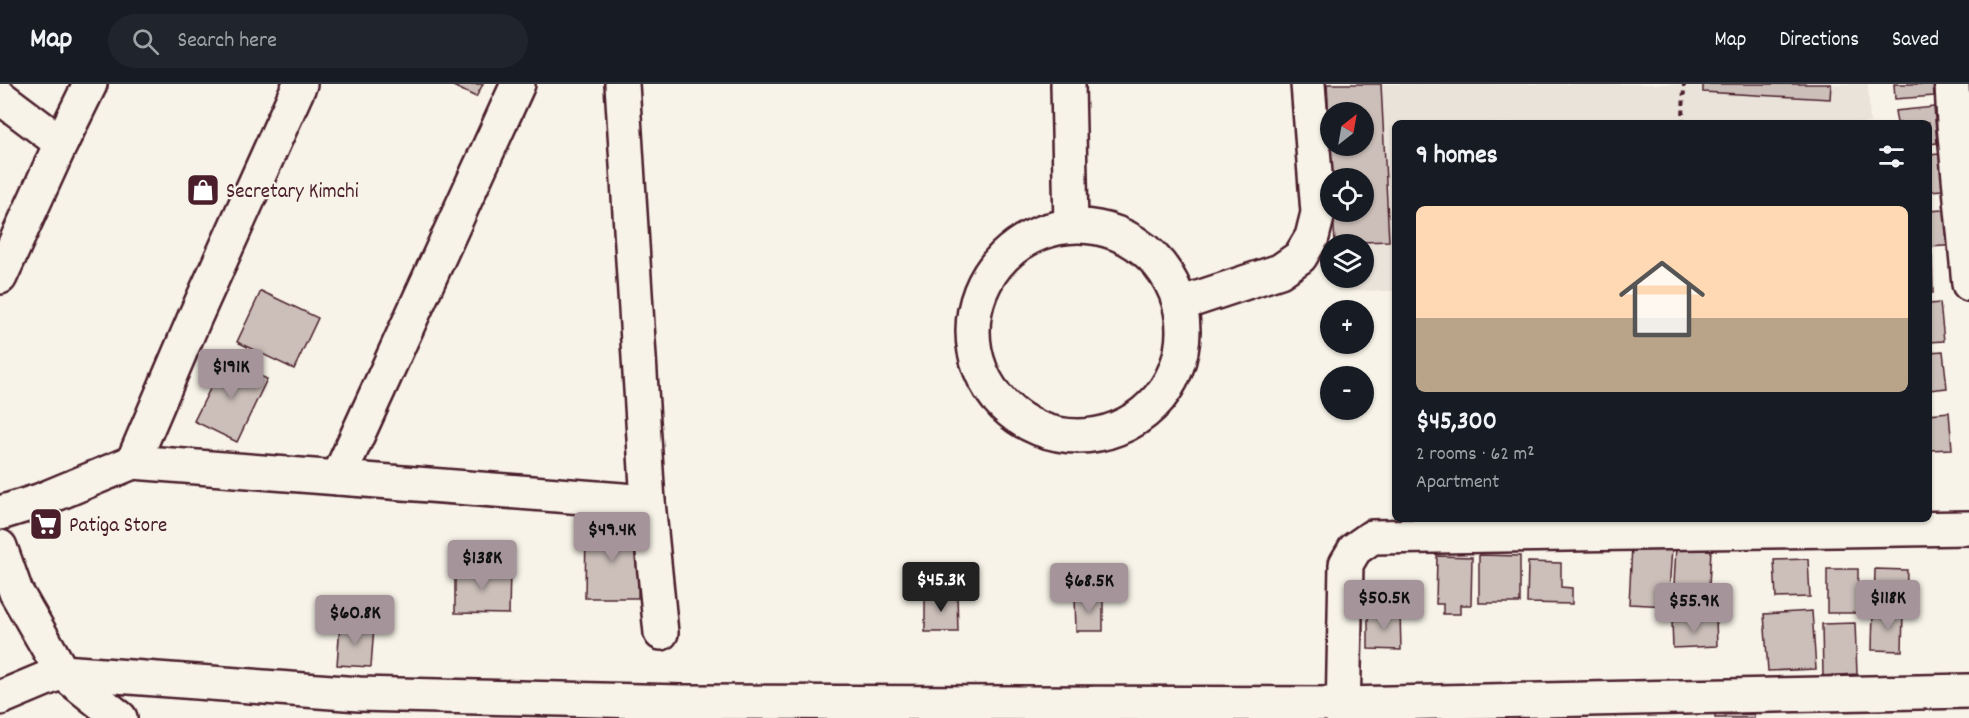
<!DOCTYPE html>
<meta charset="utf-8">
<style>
body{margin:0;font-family:Dekko,sans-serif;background:#20242c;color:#f1f3f6;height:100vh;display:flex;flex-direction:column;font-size:22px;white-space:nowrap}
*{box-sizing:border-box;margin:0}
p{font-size:20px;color:#9ea1a6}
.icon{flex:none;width:33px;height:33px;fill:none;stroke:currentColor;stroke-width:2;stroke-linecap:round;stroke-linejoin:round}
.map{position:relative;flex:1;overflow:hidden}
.details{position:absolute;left:1392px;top:36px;width:540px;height:402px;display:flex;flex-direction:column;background:#171b24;border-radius:9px;box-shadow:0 2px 4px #0004}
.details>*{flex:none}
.needle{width:39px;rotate:31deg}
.fabs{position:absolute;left:1320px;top:18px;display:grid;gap:12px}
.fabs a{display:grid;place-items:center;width:54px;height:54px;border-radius:50%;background:#171b24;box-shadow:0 2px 4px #0004;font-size:30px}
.price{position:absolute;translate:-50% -51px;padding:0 14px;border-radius:6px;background:#a6949b;color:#111;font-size:20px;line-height:39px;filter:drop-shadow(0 2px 3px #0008)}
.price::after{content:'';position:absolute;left:50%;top:36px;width:18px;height:14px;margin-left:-9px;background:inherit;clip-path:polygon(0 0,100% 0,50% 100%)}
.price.current{background:#222;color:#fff}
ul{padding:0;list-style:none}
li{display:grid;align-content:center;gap:12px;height:318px;padding:0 24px}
li span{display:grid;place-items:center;height:186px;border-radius:9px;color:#555}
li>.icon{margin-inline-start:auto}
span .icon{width:108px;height:108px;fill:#fffc;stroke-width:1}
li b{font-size:26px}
h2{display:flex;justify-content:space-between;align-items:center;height:72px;padding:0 24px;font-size:26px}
header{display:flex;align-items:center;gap:36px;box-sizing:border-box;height:84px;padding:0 30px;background:#171b24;border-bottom:2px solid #363941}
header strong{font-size:28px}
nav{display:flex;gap:33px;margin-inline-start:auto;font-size:21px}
.search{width:420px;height:54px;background:#20242c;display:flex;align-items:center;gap:15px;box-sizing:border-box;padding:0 21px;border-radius:33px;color:#9ea1a6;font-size:22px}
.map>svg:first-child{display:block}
.built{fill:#eae3da}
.building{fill:#ccbfb9;stroke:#4a1f2b;stroke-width:1.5;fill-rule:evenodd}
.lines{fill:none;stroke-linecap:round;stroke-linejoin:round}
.street-casing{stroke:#4a1f2b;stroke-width:38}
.path{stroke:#4a1f2b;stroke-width:4;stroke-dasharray:4.5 4.5;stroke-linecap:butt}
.street{stroke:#f7f3e8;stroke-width:33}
.labels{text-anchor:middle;stroke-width:4.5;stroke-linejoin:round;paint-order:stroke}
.poi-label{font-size:21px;fill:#4a1f2b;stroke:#f7f3e8;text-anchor:start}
</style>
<header>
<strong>Map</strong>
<div class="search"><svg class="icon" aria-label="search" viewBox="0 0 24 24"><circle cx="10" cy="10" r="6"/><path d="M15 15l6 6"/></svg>Search here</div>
<nav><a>Map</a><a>Directions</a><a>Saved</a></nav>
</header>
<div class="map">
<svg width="1969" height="634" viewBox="0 0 1969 634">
<rect width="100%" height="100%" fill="#f7f3e8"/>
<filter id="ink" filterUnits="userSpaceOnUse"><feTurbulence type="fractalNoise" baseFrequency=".0167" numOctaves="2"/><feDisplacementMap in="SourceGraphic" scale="12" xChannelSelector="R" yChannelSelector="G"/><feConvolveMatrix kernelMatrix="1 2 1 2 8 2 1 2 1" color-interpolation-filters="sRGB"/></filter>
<g filter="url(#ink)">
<polygon class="built" points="1334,0 1868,0 1870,39 1395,39 1395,207 1337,206 1337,194 1364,194 1364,160 1336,160 1336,128 1364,128 1364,94 1335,94 1335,62 1364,62 1364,28 1334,28"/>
<g class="building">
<polygon points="449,0 483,0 476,13"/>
<path d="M1327,0H1381L1389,157L1335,159L1333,128H1364V94H1332ZM1330,28H1364V62H1330Z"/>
<polygon points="1703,0 1831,0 1830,15 1703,8"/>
<polygon points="1894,0 1933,0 1934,12 1895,15"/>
<polygon points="1934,23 1937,59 1929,60 1929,39 1897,39 1895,27"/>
<polygon points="1939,70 1943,106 1929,107 1929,71"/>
<polygon points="1956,125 1959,161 1929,163 1929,127"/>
<polygon points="1929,172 1932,172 1933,209 1929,209"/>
<polygon points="261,207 318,234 294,285 237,258"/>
<polygon points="1940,219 1944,257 1929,258 1929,220"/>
<polygon points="1943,267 1947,304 1929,306 1929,268"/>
<polygon points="225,275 267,295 237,358 194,337"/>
<polygon points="1949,328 1952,365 1929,366 1929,330"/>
<polygon points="586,443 639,444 638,514 585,514"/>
<polygon points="1632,461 1672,464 1668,522 1629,520"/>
<polygon points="1676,463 1711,465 1708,522 1673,519"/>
<polygon points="1479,471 1520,472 1520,519 1479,519"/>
<polygon points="1437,472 1472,473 1471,521 1460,521 1460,530 1443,530 1443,520 1436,520"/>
<polygon points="1808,475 1810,513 1776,514 1774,476"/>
<polygon points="1528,478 1561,479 1561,503 1572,504 1572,520 1527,519"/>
<polygon points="455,484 510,485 509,530 455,529"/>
<rect x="1827" y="485" width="31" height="44"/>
<polygon points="1875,485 1907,486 1906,521 1874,520"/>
<polygon points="925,509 957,509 958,548 925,548"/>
<polygon points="1075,513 1103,513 1103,547 1076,547"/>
<polygon points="1812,527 1816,585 1768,587 1764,530"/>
<polygon points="1873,527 1903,528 1902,567 1872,566"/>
<polygon points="1368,528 1400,528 1401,566 1368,565"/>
<polygon points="1716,535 1717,562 1673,564 1672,537"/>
<polygon points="1855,539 1857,590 1823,592 1822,540"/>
<polygon points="340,540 374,542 371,583 337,581"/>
<polygon points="1754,630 1754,634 1715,634 1715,631"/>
</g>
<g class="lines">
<g class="street-casing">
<g id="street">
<polyline points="622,0 648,418 661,549"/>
<polyline points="1068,0 1071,142"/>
<polyline points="1952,0 1954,40 1969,200"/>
<polyline points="0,13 61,59"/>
<circle cx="1078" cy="247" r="105"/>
<polyline points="0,193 61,59 90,0"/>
<polyline points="1180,220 1280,187 1300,173 1312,153 1318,129 1308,0"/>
<polyline points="133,378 648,418"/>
<polyline points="338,394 518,0"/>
<polyline points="0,429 39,417 133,378 195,233 300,0"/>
<polyline points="0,463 16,508 62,588 120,634"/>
<polyline points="0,614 62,588 359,610 681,618 1343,620 1969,607"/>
<polyline points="1343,634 1346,480 1355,465 1372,453 1969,444"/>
</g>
</g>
<polyline class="path" points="1683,39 1684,0"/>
<use href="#street" class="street"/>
</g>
</g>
<defs>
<g id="shop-square" transform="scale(1.725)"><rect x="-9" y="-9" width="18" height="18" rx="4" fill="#4a1f2b" stroke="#f7f3e8"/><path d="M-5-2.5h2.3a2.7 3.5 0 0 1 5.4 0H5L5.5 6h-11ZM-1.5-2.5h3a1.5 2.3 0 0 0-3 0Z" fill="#fff"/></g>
<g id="supermarket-square" transform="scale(1.725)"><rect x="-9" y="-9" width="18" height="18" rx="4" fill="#4a1f2b" stroke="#f7f3e8"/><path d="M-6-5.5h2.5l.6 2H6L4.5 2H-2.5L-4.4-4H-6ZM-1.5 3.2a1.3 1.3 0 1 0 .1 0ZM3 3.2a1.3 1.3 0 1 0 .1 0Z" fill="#fff"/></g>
</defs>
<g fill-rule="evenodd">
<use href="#shop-square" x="203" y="106"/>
<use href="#supermarket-square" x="46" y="440"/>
</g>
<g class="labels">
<g class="poi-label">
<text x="226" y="113">Secretary Kimchi</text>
<text x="69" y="447">Patiga Store</text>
</g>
</g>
</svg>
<div class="fabs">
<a><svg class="needle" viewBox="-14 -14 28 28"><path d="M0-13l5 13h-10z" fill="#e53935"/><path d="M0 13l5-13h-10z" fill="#9ea1a6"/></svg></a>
<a><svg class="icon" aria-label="locate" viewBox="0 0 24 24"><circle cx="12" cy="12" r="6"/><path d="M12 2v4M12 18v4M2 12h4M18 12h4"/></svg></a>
<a><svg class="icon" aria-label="layers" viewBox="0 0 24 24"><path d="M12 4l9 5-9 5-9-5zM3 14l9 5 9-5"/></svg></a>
<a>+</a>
<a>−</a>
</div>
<b class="price" style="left:231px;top:316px">$191K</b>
<b class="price" style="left:612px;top:479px">$49.4K</b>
<b class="price" style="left:482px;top:507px">$138K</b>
<b class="price current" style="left:941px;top:529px">$45.3K</b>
<b class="price" style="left:1089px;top:530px">$68.5K</b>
<b class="price" style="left:1384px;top:547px">$50.5K</b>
<b class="price" style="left:1888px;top:547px">$118K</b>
<b class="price" style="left:1694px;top:550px">$55.9K</b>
<b class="price" style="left:355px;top:562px">$60.8K</b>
<section class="details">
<h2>9 homes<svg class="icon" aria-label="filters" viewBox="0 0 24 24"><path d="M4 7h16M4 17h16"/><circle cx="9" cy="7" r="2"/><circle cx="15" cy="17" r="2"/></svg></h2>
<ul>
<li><span style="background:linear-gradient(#ffd9b3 60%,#b9a48a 0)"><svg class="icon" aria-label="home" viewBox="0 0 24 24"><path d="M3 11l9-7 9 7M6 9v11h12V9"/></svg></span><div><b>$45,300</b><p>2 rooms · 62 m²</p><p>Apartment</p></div></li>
</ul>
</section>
</div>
